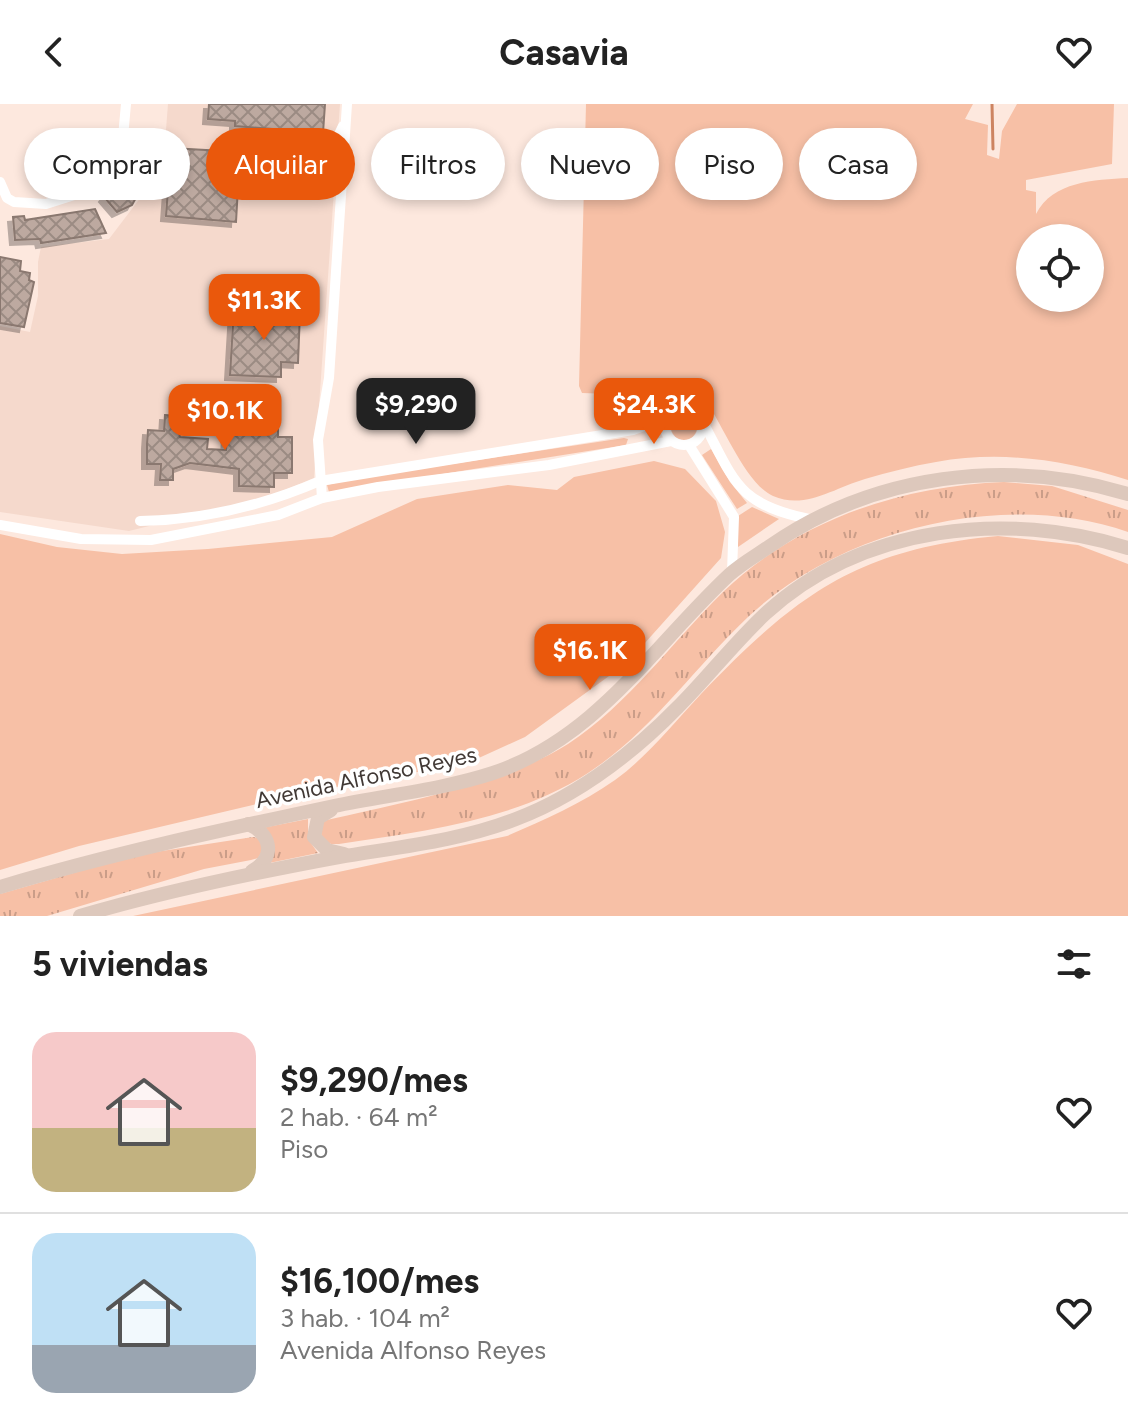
<!DOCTYPE html>
<html lang="es">
<meta charset="utf-8">
<style>
body{margin:0;font-family:Figtree,sans-serif;background:#f2f2f2;color:#222;height:100vh;display:flex;flex-direction:column;font-size:30px;white-space:nowrap}
*{box-sizing:border-box;margin:0}
p{font-size:26px;color:#767676}
.icon{flex:none;width:44px;height:44px;fill:none;stroke:currentColor;stroke-width:2;stroke-linecap:round;stroke-linejoin:round}
.map{position:relative;height:812px;overflow:hidden}
.sheet{display:flex;flex-direction:column;background:#fff;flex:1}
.sheet>*{flex:none}
.guide{position:absolute;left:24px;top:24px;width:1080px;height:72px;display:flex;gap:16px}
.buttons{position:absolute;left:1016px;top:120px;display:grid;gap:16px}
.buttons a{display:grid;place-items:center;width:88px;height:88px;border-radius:50%;background:#fff;box-shadow:0 4px 12px #0003;font-size:40px}
.price{position:absolute;translate:-50% -68px;padding:0 18px;border-radius:16px;background:#ea580c;color:#fff;font-size:26px;line-height:52px;filter:drop-shadow(0 2px 4px #0008)}
.price::after{content:'';position:absolute;left:50%;top:48px;width:24px;height:18px;margin-left:-12px;background:inherit;clip-path:polygon(0 0,100% 0,50% 100%)}
.price.selected{background:#222;color:#fff}
ul{padding:0;list-style:none}
li{display:flex;align-items:center;gap:24px;height:200px;padding:0 32px}
li+li{border-top:2px solid #e0e0e0}
li span{display:grid;place-items:center;flex:none;width:224px;height:160px;border-radius:24px;color:#555}
li>.icon{margin-inline-start:auto}
span .icon{width:96px;height:96px;fill:#fffc;stroke-width:1}
li b{font-size:34px}
h2{display:flex;justify-content:space-between;align-items:center;height:96px;padding:0 32px;font-size:34px}
.pill{padding:0 28px;border-radius:36px;background:#fff;box-shadow:0 4px 12px #0003;font-size:28px;line-height:72px}
.pill.selected{background:#ea580c;color:#fff}
header{display:flex;justify-content:space-between;align-items:center;height:104px;padding:0 32px;background:#fff;font-size:36px;font-weight:700}
.map>svg:first-child{display:block}
.built{fill:#f5d9cc}
.grass{fill:#f7c0a6;fill-rule:evenodd}
.park{fill:url(#park-tufts)}
.lines{fill:none;stroke-linecap:round;stroke-linejoin:round}
.stream{stroke:#cd8461;stroke-width:3}
.building{fill:url(#building-cross-hatch);stroke:#8a786f;stroke-width:2;filter:url(#shadow)}
.street{stroke:#fff;stroke-width:10}
.secondary{stroke:#ddc8bc;stroke-width:14}
.labels{text-anchor:middle;stroke-width:7;stroke-linejoin:round;paint-order:stroke}
.street-label{font-size:22px;fill:#413935;stroke:#fff}
</style>
<header><svg class="icon" aria-label="back" viewBox="0 0 24 24"><path d="M15 5l-7 7 7 7"/></svg>Casavia<svg class="icon" aria-label="heart" viewBox="0 0 24 24"><path d="M12 20l-8-8c-3-5 5-10 8-4 3-6 11-1 8 4z"/></svg></header>
<div class="map">
<svg width="1128" height="812" viewBox="0 0 1128 812">
<defs>
<pattern id="park-tufts" width="24" height="20" patternUnits="userSpaceOnUse" patternTransform="scale(2)"><rect width="24" height="20" fill="#f7c0a6"/><path d="M3 7l-1-3M5 7V3M7 7l1-3M15 17l-1-3M17 17v-4M19 17l1-3" fill="none" stroke="#ca9d88"/></pattern>
<pattern id="building-cross-hatch" width="8" height="8" patternUnits="userSpaceOnUse" patternTransform="scale(2)"><rect width="8" height="8" fill="#bda9a0"/><path d="M0 0l8 8M0 8l8-8" fill="none" stroke="#9b8b83"/></pattern>
<filter id="shadow"><feDropShadow dx="-5" dy="5" stdDeviation="0" flood-color="#0004"/></filter>
</defs>
<rect width="100%" height="100%" fill="#fde8de"/>
<polygon class="built" points="168,0 340,0 314,374 270,392 129,427 0,408 0,222 30,228 38,192 38,158 41,143 109,135 163,64"/>
<g class="grass">
<path d="M586,0H973L965,15L988,21L987,51L999,55L1002,27L1017,0H1114L1112,60L1026,76V86L1036,88V110C1053,77 1094,76 1128,74V376C1065,356 1002,346 936,358C913,362 888,368 865,375C834,384 805,406 773,392C746,380 724,323 707,299L683,298L668,292L582,289L579,282ZM1030,134H1090V194H1030Z"/>
<circle cx="684" cy="323" r="13"/>
<polygon points="624,334 628,335 626,341 329,388 327,381 352,375"/>
<polygon points="711,345 730,378 747,399 737,405 702,351"/>
<polygon points="654,357 685,365 716,397 725,428 721,454 627,559 525,633 470,658 295,691 79,742 0,766 0,430 57,443 122,450 208,445 332,433 417,395 508,381 557,386 574,373"/>
<polygon points="752,403 779,415 738,443 738,412"/>
<path d="M998,432L1078,441L1128,460V812H133L507,732C544,716 581,700 615,676C647,653 674,619 701,590C796,491 857,445 998,432Z"/>
</g>
<g class="park">
<path d="M1004,378L1052,382L1128,406V428C1006,385 842,424 748,513C693,565 652,627 588,669C514,717 424,727 339,740H331L321,734L322,719L327,716C398,700 507,679 568,640C629,600 672,538 723,488C799,415 902,382 1004,378Z"/>
<polygon points="308,715 308,735 318,749 269,759 262,724"/>
<polygon points="253,733 259,734 264,744 258,754 251,756 204,765 47,812 0,812 0,790 136,751"/>
</g>
<g class="lines">
<polyline class="stream" points="992,0 993,45"/>
</g>
<g class="building">
<polygon points="209,0 325,0 323,29 235,22 235,17 208,15"/>
<polygon points="171,44 240,48 236,118 166,112"/>
<polygon points="143,47 152,53 147,60 154,69 145,77 132,101 117,108 104,93"/>
<polygon points="95,105 106,129 41,139 40,135 15,136 13,113 24,112 25,116"/>
<polygon points="0,153 21,157 20,167 30,169 29,176 34,178 24,223 0,219"/>
<polygon points="234,204 300,208 298,259 281,258 281,273 230,271"/>
<polygon points="165,311 176,312 180,333 208,335 207,345 226,346 227,331 242,331 242,317 278,317 278,333 292,333 292,369 274,369 274,383 239,382 239,365 190,359 173,365 173,376 160,376 161,360 147,360 147,340 148,326 164,327"/>
</g>
<g class="lines">
<g class="street">
<polyline points="343,22 329,51 331,66 343,68"/>
<polyline points="0,78 7,94 14,98 46,100 90,86 122,44 126,0"/>
<circle cx="684" cy="322" r="19"/>
<path d="M703,318C735,378 737,400 809,415"/>
<polyline points="689,341 734,413 732,468"/>
<polyline points="322,394 318,336 329,274 347,0"/>
<path d="M140,417C203,416 262,402 320,377L633,326L666,314"/>
<polyline points="0,421 81,435 151,436 278,411 322,394 378,383 549,361 671,337"/>
</g>
<g class="secondary">
<polyline points="331,706 318,714 314,733 327,746 344,750"/>
<path d="M248,720C272,731 276,753 252,767"/>
<path d="M0,783C110,750 221,726 334,702C386,691 441,686 493,669C597,634 653,542 729,471C741,460 757,451 770,442C874,370 1007,353 1128,390"/>
<path d="M80,812C165,787 252,769 339,753C398,743 460,737 516,715C579,691 631,651 678,603C708,573 734,539 765,510C862,421 1007,406 1128,444"/>
</g>
</g>
<g class="labels">
<g class="street-label">
<text transform="translate(366 673) rotate(-12)" y="8">Avenida Alfonso Reyes</text>
</g>
</g>
</svg>
<div class="buttons">
<a><svg class="icon" aria-label="locate" viewBox="0 0 24 24"><circle cx="12" cy="12" r="6"/><path d="M12 2v4M12 18v4M2 12h4M18 12h4"/></svg></a>
</div>
<b class="price" style="left:264px;top:238px">$11.3K</b>
<b class="price selected" style="left:416px;top:342px">$9,290</b>
<b class="price" style="left:654px;top:342px">$24.3K</b>
<b class="price" style="left:225px;top:348px">$10.1K</b>
<b class="price" style="left:590px;top:588px">$16.1K</b>
<div class="guide">
<a class="pill">Comprar</a>
<a class="pill selected">Alquilar</a>
<a class="pill">Filtros</a>
<a class="pill">Nuevo</a>
<a class="pill">Piso</a>
<a class="pill">Casa</a>
</div>
</div>
<section class="sheet">
<h2>5 viviendas<svg class="icon" aria-label="filters" viewBox="0 0 24 24"><path d="M4 7h16M4 17h16"/><circle cx="9" cy="7" r="2"/><circle cx="15" cy="17" r="2"/></svg></h2>
<ul>
<li><span style="background:linear-gradient(#f6c9c9 60%,#c2b280 0)"><svg class="icon" aria-label="home" viewBox="0 0 24 24"><path d="M3 11l9-7 9 7M6 9v11h12V9"/></svg></span><div><b>$9,290/mes</b><p>2 hab. · 64 m²</p><p>Piso</p></div><svg class="icon" aria-label="heart" viewBox="0 0 24 24"><path d="M12 20l-8-8c-3-5 5-10 8-4 3-6 11-1 8 4z"/></svg></li>
<li><span style="background:linear-gradient(#bfe0f5 70%,#9aa5b1 0)"><svg class="icon" aria-label="home" viewBox="0 0 24 24"><path d="M3 11l9-7 9 7M6 9v11h12V9"/></svg></span><div><b>$16,100/mes</b><p>3 hab. · 104 m²</p><p>Avenida Alfonso Reyes</p></div><svg class="icon" aria-label="heart" viewBox="0 0 24 24"><path d="M12 20l-8-8c-3-5 5-10 8-4 3-6 11-1 8 4z"/></svg></li>
</ul>
</section>
